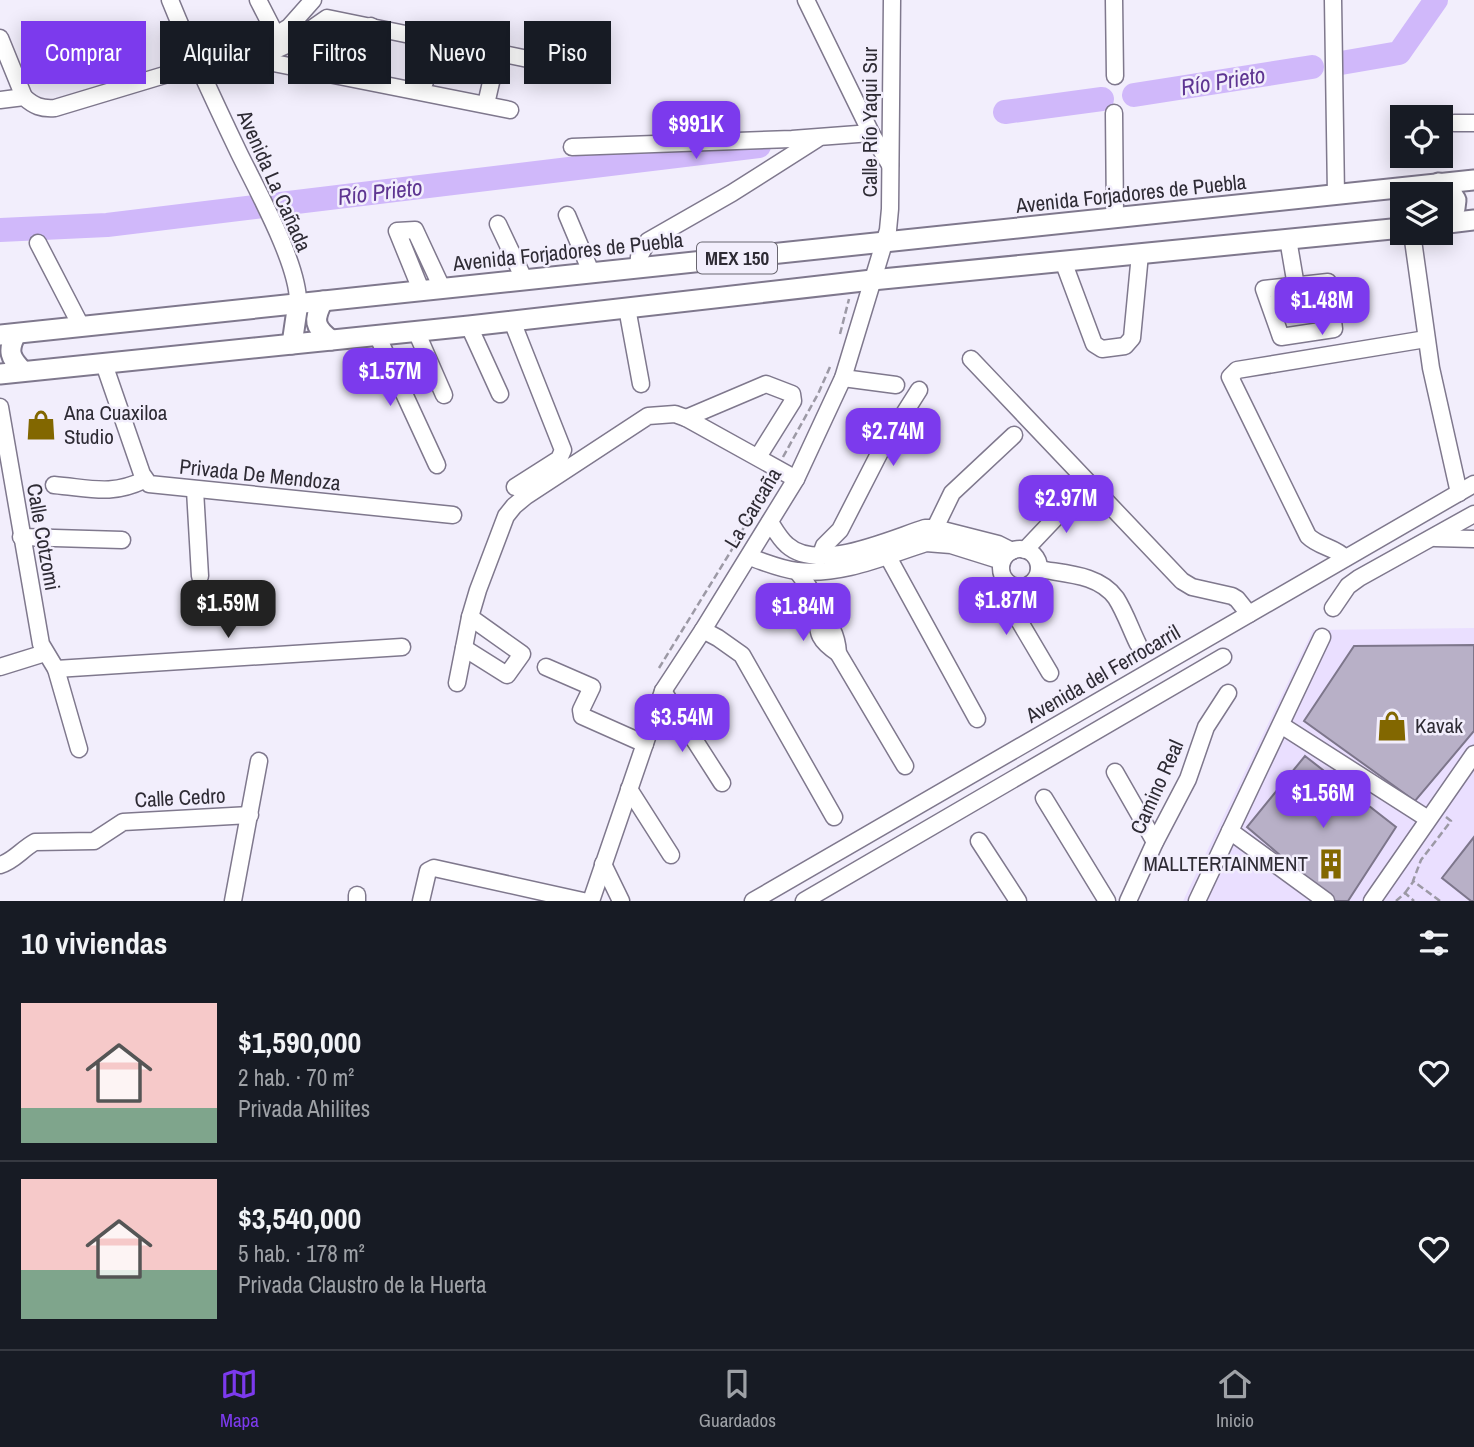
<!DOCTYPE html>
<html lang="es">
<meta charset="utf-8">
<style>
body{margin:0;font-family:"Archivo Narrow",sans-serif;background:#20242c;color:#f1f3f6;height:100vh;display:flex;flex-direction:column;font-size:26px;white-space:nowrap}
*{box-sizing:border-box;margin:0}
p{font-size:23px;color:#9ea1a6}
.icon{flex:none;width:38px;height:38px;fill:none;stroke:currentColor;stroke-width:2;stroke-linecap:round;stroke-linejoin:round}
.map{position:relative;height:901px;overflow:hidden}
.drawer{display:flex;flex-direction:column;background:#171b24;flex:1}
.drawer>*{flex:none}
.banner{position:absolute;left:21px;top:21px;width:700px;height:63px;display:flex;gap:14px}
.buttons{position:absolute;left:1390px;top:105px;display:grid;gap:14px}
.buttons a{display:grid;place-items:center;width:63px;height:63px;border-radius:0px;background:#171b24;box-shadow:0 4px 18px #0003;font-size:35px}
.price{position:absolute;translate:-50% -60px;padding:0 16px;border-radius:14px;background:#7c3aed;color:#fff;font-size:23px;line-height:46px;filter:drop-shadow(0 2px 4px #0008)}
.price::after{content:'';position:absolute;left:50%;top:42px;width:21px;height:16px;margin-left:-10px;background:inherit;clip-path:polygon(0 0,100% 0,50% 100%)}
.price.selected{background:#222;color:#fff}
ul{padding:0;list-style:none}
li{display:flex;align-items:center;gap:21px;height:175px;padding:0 21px}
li+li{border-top:2px solid #363941}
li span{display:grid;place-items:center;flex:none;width:196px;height:140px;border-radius:0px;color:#555}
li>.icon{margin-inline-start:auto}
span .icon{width:84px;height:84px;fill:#fffc;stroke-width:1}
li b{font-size:30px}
h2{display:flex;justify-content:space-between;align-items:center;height:84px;padding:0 21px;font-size:30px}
.pill{padding:0 24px;border-radius:0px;background:#171b24;box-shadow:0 4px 18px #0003;font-size:24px;line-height:63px}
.pill.selected{background:#7c3aed;color:#fff}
.tabs{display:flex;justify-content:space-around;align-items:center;height:98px;border-top:2px solid #363941;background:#171b24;font-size:19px;color:#9ea1a6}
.tabs a{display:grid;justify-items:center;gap:4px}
.tabs .selected{color:#7c3aed}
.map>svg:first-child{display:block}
.built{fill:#eadfff}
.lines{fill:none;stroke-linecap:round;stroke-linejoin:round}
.river{stroke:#d0b8fa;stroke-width:24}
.building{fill:#b8b0c7;stroke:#7d768b;stroke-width:2}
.minor-casing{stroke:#7f788d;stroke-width:19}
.major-casing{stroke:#7f788d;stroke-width:23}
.path{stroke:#9c99a5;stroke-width:2.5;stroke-dasharray:7 3.5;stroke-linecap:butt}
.minor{stroke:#fff;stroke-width:16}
.major{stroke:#fff;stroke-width:19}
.labels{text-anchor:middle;stroke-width:5;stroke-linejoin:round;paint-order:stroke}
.shield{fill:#f2eefc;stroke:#696670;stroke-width:2}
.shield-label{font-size:19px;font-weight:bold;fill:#2e2b34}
.street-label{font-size:21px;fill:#2e2b34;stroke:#f2eefc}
.poi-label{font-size:21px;fill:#2e2b34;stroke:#f2eefc;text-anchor:start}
.water-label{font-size:23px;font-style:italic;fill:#5e3592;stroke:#f2eefc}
</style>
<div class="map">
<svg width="1474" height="901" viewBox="0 0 1474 901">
<rect width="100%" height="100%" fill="#f2eefc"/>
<polygon class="built" points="1474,628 1474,901 1183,901 1313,630"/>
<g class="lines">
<g class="river">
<polyline points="1341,63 1399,53 1436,0"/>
<polyline points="1134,95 1312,67"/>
<polyline points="1005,112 1102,99"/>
<polyline points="0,230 107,225 759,146"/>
</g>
</g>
<g class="building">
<polygon points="1474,645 1474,731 1415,801 1304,721 1354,646"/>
<polygon points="1305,756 1396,827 1348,901 1334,901 1247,827"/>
<polygon points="1474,837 1474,901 1471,901 1442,878"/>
</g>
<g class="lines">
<g class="minor-casing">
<g id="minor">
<path d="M170,0C191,52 215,103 239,153C257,190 299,265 298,303"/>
<polyline points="258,0 276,35"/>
<polyline points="806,0 871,133 890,165"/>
<polyline points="1114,0 1115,76"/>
<polyline points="1333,0 1336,195"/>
<polyline points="0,38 24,97"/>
<polyline points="254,59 510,110"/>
<polyline points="256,59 291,43 327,18 528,59"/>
<polyline points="362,70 371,26"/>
<polyline points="425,82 432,39"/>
<path d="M0,100L24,97C34,106 41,109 55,108L231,55L276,35L289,27L313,0"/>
<polyline points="486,104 498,52"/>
<polyline points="1114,113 1115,218"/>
<polyline points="1454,123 1474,123"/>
<polyline points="572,147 792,139 871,133"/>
<polyline points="567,215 591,272"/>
<polyline points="498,224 524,279"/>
<polyline points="1412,233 1431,368 1459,493"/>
<polyline points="1288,239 1296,286"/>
<polyline points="38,243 81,326"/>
<polyline points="1063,261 1094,344 1102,349 1125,346 1132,338 1140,254"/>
<polyline points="638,268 639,257 648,241 732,193 817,139"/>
<polygon points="1328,282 1334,329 1281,337 1264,289"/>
<polyline points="421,290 397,231 415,230 442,288"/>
<polyline points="627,308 641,384"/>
<polyline points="512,321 563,450 559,459 515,487"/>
<polyline points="469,326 500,394"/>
<polyline points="416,331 444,395"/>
<polyline points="377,335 437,465"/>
<polyline points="971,359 1182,581 1192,587 1232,596 1237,599 1249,614"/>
<polyline points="104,364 142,474 149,484 453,515"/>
<polyline points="843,378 896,385"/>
<polyline points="0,407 41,644 56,669 79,749"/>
<polyline points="686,418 766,384 792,394 793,401 758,457"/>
<path d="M54,485C90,488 111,496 144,480"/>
<polyline points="195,490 200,576"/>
<path d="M770,522C775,530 780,539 787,545C818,573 890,539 925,528H935L998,544L1012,551"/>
<polyline points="935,528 952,493 1014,435"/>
<polyline points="21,537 122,540"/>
<polyline points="1435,538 1474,539"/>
<circle cx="1020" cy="568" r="19"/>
<polyline points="1025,550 1079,493"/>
<polyline points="887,555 977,719"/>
<path d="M749,557C765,562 780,569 797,571C841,576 885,556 926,543L951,545L1002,561"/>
<polyline points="820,557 824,546 840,530 881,450 919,390"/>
<path d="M1345,558C1335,547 1319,547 1308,536L1230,377L1237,370L1426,339"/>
<path d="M1039,569C1065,574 1099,574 1116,598C1125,612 1131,630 1138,644"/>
<path d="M797,571C803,580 812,589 815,599C822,626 809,634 838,653"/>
<polyline points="1012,586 1014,612 1050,673"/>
<polyline points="1333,608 1348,586 1359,578 1474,514"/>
<path d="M816,609C830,621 837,635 838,653L905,766"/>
<polyline points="703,630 718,638 742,655 834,817"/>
<polyline points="464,648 507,675 522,654 470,617"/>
<polyline points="0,667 45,653"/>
<polyline points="546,667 592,687 581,710 582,716 645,744"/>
<polyline points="56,669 402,647"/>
<polyline points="457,683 470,617 478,590 506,516 514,506 526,496 648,416 675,414 686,418 796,479"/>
<polyline points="663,691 722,783"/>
<polyline points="1281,725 1428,819"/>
<polyline points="1115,772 1155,842"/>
<polyline points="629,789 671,855"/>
<polyline points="1044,798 1107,901"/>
<polyline points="1230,831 1322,637"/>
<polyline points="979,841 1018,901"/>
<polyline points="603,864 621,901"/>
<path d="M0,865C14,861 22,849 35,842L94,841L123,822L250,815"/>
<polyline points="357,895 357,901"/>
<polyline points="233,901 259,761"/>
<polyline points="421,901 428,871 434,868 583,901"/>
<polyline points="591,901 663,691 703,630 796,479 843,378 888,230 890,209 892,0"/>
<polyline points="753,901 1474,484"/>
<polyline points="804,901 1223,657"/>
<polyline points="1128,901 1155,842 1188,779 1206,727 1228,693"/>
<polyline points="1197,901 1230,831 1326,901"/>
<polyline points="1372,901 1474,754"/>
</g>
</g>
<g class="major-casing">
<g id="major">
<polyline points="1439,183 1451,192 1456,200 1455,208 1447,223"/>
<polyline points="1440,224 1474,220"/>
<path d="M323,301C313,320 314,327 331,340"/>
<path d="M16,334C7,351 10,358 23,371"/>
<polyline points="0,335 1474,180"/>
<polyline points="292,344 298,303"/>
<polyline points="0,374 469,326 872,280 1402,228"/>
</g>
</g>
<g class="path">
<polyline points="840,334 849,299"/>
<polyline points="783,457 818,394 830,367"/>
<polyline points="659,668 731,551 769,481"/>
<polyline points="1405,893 1413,882"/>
<polyline points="1396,901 1405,893 1414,901"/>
<polyline points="1440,901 1413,881 1421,860 1451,821 1446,817"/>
</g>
<use href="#minor" class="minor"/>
<use href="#major" class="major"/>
</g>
<defs>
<g id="shop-bare" transform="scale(2.415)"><path d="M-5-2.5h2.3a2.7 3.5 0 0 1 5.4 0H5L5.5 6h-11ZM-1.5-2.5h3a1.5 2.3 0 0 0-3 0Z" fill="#826700" stroke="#f2eefc" stroke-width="2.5" paint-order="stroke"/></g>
<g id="building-bare" transform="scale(2.415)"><path d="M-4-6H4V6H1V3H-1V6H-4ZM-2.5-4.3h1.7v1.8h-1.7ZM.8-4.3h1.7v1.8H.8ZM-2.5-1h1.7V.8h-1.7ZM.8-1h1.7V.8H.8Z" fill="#826700" stroke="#f2eefc" stroke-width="2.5" paint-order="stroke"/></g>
</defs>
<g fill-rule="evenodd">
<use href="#shop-bare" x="41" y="425"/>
<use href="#shop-bare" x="1392" y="726"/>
<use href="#building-bare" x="1331" y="864"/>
</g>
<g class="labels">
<rect class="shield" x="697" y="242.5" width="80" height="31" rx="5"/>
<g class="shield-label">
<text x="737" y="265">MEX 150</text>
</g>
<g class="street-label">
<text transform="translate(870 122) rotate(-90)" y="7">Calle Río Yaqui Sur</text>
<text transform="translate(274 181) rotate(66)" y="7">Avenida La Cañada</text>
<text transform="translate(1131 194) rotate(-6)" y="7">Avenida Forjadores de Puebla</text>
<text transform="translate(568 252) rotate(-6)" y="7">Avenida Forjadores de Puebla</text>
<text transform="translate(260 475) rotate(6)" y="7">Privada De Mendoza</text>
<text transform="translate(753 508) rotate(-59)" y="7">La Carcaña</text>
<text transform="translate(43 537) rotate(80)" y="7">Calle Cotzomi</text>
<text transform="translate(1103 674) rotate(-30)" y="7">Avenida del Ferrocarril</text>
<text transform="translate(1157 787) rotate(-66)" y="7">Camino Real</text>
<text transform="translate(180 798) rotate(-3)" y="7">Calle Cedro</text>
</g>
<g class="poi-label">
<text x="64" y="420">Ana Cuaxiloa<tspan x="64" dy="24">Studio</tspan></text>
<text x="1415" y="733">Kavak</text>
<text x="1308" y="871" text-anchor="end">MALLTERTAINMENT</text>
</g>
<g class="water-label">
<text transform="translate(1223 81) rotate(-9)" y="8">Río Prieto</text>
<text transform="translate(380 192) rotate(-7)" y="8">Río Prieto</text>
</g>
</g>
</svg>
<div class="buttons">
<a><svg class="icon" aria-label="locate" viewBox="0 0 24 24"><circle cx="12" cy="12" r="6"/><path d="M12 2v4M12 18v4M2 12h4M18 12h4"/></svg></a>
<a><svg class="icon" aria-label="layers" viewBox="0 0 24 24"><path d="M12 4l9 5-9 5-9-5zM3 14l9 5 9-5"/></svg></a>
</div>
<b class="price" style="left:696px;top:161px">$991K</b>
<b class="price" style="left:1322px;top:337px">$1.48M</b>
<b class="price" style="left:390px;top:408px">$1.57M</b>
<b class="price" style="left:893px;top:468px">$2.74M</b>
<b class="price" style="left:1066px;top:535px">$2.97M</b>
<b class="price" style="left:1006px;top:637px">$1.87M</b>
<b class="price selected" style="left:228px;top:640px">$1.59M</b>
<b class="price" style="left:803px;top:643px">$1.84M</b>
<b class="price" style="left:682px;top:754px">$3.54M</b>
<b class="price" style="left:1323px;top:830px">$1.56M</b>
<div class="banner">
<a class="pill selected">Comprar</a>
<a class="pill">Alquilar</a>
<a class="pill">Filtros</a>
<a class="pill">Nuevo</a>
<a class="pill">Piso</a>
</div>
</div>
<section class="drawer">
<h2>10 viviendas<svg class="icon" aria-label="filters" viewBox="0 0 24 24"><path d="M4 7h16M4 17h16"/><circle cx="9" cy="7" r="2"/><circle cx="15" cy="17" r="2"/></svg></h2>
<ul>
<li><span style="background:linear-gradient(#f6c9c9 75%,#7fa58c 0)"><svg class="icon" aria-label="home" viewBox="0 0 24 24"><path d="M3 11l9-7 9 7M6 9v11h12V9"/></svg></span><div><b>$1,590,000</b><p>2 hab. · 70 m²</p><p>Privada Ahilites</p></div><svg class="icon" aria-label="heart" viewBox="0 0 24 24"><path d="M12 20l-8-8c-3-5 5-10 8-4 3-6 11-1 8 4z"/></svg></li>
<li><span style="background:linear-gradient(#f6c9c9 65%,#7fa58c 0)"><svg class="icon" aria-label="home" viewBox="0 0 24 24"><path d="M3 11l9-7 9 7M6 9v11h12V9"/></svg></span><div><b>$3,540,000</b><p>5 hab. · 178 m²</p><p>Privada Claustro de la Huerta</p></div><svg class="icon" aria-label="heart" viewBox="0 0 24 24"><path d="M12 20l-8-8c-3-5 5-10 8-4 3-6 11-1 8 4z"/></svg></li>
</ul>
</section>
<nav class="tabs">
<a class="selected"><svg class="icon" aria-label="map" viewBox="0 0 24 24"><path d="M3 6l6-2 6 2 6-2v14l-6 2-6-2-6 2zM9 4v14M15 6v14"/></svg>Mapa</a>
<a><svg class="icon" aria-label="saved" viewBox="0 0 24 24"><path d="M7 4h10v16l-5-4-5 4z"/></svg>Guardados</a>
<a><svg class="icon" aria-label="home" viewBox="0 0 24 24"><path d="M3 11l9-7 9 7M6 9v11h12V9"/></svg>Inicio</a>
</nav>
